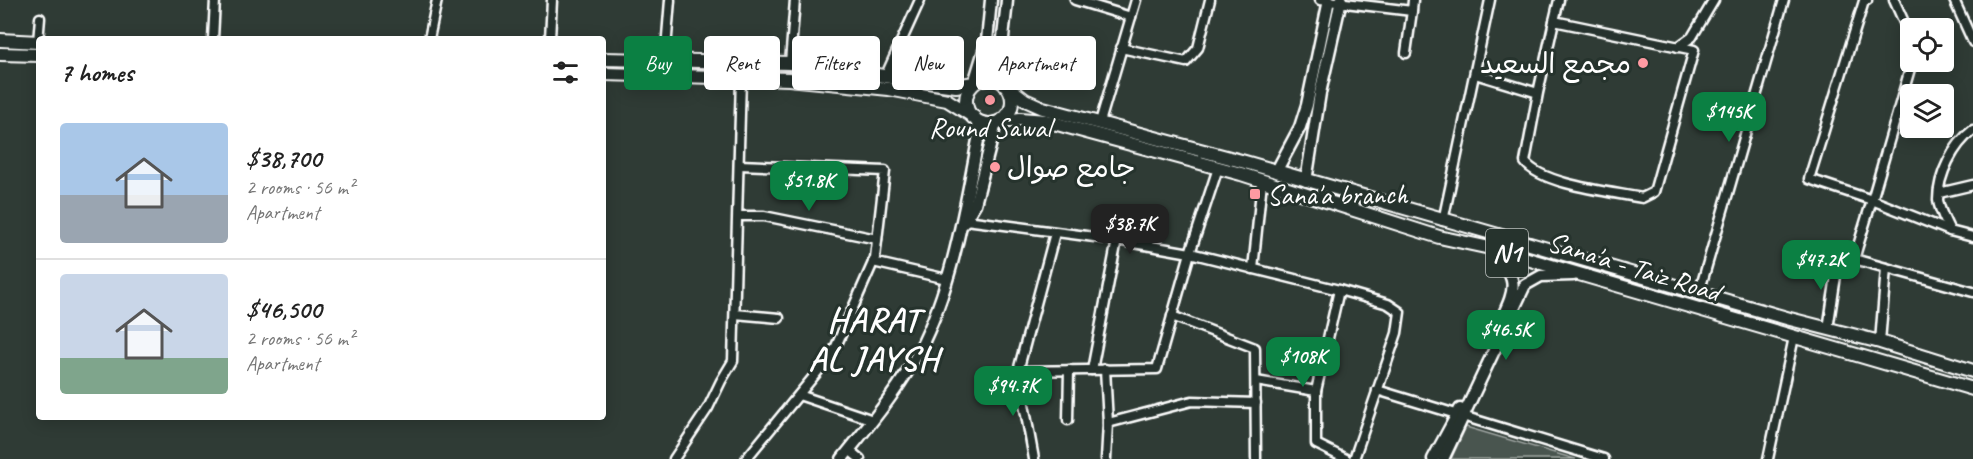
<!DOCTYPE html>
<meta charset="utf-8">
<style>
body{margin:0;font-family:Caveat,"Playpen Sans Arabic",sans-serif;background:#f2f2f2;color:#222;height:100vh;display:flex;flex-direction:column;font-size:22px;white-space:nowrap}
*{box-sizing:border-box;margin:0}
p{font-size:20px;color:#767676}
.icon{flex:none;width:33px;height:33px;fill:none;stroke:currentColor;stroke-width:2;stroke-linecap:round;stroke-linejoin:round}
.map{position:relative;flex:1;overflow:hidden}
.sheet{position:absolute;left:36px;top:36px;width:570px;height:384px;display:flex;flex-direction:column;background:#fff;border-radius:6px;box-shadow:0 3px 15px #0003}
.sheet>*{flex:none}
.hud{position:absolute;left:624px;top:36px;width:570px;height:54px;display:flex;gap:12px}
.fabs{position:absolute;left:1900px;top:18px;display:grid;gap:12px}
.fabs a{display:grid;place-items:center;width:54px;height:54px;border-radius:6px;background:#fff;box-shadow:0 3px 15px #0003;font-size:30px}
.price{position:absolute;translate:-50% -51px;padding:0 14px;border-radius:12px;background:#0b8043;color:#fff;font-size:20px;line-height:39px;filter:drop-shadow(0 2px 3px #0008)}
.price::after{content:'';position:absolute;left:50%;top:36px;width:18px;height:14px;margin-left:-9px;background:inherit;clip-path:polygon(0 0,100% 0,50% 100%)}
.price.on{background:#222;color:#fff}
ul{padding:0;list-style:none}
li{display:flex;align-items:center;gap:18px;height:150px;padding:0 24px}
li+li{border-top:2px solid #e0e0e0}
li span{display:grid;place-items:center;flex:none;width:168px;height:120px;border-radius:6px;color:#555}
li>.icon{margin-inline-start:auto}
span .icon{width:72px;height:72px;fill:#fffc;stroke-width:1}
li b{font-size:26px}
h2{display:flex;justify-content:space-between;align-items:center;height:72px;padding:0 24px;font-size:26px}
.chip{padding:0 21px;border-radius:6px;background:#fff;box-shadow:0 3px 15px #0003;font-size:21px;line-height:54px}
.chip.on{background:#0b8043;color:#fff}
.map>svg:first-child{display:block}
.green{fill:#4a544f;stroke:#a4aaa7;stroke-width:1.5}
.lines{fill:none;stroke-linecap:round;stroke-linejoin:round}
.minor-casing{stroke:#fff;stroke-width:13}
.major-casing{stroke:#fff;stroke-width:15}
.highway-casing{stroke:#fff;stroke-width:16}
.minor{stroke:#26332d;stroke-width:8}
.major{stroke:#26332d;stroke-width:10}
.highway{stroke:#26332d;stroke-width:12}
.poi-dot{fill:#ff9aa2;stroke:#26332d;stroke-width:2}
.labels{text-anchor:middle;stroke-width:6;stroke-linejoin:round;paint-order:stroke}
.shield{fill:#26332d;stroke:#bec2c0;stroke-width:1.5}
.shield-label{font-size:27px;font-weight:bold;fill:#fff}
.poi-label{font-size:28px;fill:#fff;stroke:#26332d;text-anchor:start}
.street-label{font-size:28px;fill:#fff;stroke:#26332d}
.district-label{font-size:34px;font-weight:bold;letter-spacing:1.5px;fill:#fff;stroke:#26332d}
</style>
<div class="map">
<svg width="1973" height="459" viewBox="0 0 1973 459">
<rect width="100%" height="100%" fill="#2f3b35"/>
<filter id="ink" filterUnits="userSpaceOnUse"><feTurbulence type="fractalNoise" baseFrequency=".0167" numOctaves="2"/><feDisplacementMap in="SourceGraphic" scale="12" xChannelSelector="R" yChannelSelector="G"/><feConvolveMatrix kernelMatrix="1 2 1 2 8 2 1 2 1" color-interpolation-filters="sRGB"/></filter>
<g filter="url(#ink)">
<polygon class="green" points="1466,427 1575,459 1576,459 1451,459"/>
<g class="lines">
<g class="minor-casing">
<g id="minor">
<polyline points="1075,0 1131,17"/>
<polyline points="1320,0 1412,11 1413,0"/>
<polyline points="1867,0 1864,1 1809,179 1872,200 1912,62"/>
<polyline points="1894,0 1911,38"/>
<polyline points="1954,0 1973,42"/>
<polyline points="1554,21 1559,0"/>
<polyline points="213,39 215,0"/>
<polyline points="429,39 437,0"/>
<polyline points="550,39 552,0"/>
<polyline points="38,42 40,18"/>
<polyline points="1678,47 1692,37 1714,0"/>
<polyline points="1121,48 1186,62 1198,48 1210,0"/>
<polyline points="1406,53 1412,11"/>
<polyline points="665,61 670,0"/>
<polyline points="790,63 795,0"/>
<path d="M1475,74L1538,93L1525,162C1542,185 1613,192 1642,198L1654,192L1694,50L1554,21L1538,93"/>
<polyline points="886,75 920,0"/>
<polyline points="1100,122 1136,0"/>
<polyline points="739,165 885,171 875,258 833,353 746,459"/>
<polyline points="1939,193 1973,185"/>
<polyline points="738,216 764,216 877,239"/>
<polyline points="966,220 1117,240 1190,253 1218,168"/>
<polyline points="1443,221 1490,0"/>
<path d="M1950,231C1946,222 1939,210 1938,200C1938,175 1953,145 1973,130"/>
<polyline points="1055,233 1018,371 1157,369 1190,253 1339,290 1388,304 1400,312 1397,333 1354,459"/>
<polyline points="1799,249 1854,259 1973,292"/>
<polyline points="1854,259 1872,200 1950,231 1973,237"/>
<polyline points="873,262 947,279"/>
<polyline points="1253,269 1262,181"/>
<polyline points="1339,290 1316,391 1316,444 1346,459"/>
<polyline points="1699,293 1784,0"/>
<polyline points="735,314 779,318"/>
<polyline points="1172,316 1255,348 1256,459"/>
<polyline points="1828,329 1839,256"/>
<polyline points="1880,342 1886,268"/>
<polyline points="1105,369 1108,423"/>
<polyline points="1092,370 1117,240"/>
<polyline points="1018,371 1034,459"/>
<polyline points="1256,381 1316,391"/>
<polyline points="1377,390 1604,459"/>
<polyline points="799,395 873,420"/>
<polyline points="1068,420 1069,370"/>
<polyline points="849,450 860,459"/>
<polyline points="674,459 708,408 721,381 733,361 741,78"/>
<polyline points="1106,459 1108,423 1192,401 1256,403"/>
<polyline points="1768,459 1794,337"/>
</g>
</g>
<g class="major-casing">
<g id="major">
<polyline points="974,83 987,41 991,0"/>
<path d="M1007,86C997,60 1005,28 1007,0"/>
<polyline points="1276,172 1300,127 1307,105 1329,0"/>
<polyline points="1306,181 1320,93 1341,0"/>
<polyline points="963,224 975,204 996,123"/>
<path d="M1490,248C1523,282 1515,289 1497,329"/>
<path d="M842,459C869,425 899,390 919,351C953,285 965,207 979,135L978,126L974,117"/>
<polyline points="1433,459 1460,409"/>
<polyline points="1443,459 1525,285 1541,276 1573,275"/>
</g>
</g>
<g class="highway-casing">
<g id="highway">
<polyline points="0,40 39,42"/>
<polyline points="0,54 39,55"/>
<polyline points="603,59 790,63 956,86 974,83"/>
<polyline points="603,74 789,79 889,89 947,100 974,117"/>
<circle cx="989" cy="101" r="23"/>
<polyline points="1007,86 1025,100 1043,108 1245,162 1790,319 1880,342 1973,371"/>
<polyline points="996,123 1020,119 1046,121 1241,174 1439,237 1490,248 1973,389"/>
</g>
</g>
<use href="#minor" class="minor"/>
<use href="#major" class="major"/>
<use href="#highway" class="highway"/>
</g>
</g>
<g class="poi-dot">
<circle cx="1643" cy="63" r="6"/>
<circle cx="990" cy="100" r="6"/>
<circle cx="995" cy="167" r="6"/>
<rect x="1249" y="188" width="12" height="12" rx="3"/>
</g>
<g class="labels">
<rect class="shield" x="1486" y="229" width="42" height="48" rx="4.5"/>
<g class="shield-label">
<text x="1507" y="262">N1</text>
</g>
<g class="poi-label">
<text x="1631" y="73" text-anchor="end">مجمع السعيد</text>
<text x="990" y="137" text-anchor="middle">Round Sawal</text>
<text x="1007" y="177">جامع صوال</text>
<text x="1267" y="204">Sana'a branch</text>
</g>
<g class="street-label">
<text transform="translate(1634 266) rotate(17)" y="10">Sana'a - Taiz Road</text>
</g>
<g class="district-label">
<text x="874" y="331">HARAT<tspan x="874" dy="39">AL JAYSH</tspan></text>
</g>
</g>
</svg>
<div class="fabs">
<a><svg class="icon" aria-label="locate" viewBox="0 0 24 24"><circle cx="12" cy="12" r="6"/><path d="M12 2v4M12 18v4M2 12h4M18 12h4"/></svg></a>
<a><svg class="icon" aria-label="layers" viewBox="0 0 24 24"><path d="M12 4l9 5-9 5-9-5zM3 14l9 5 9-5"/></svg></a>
</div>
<b class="price" style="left:1729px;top:143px">$145K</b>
<b class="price" style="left:809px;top:212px">$51.8K</b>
<b class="price on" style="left:1130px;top:255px">$38.7K</b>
<b class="price" style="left:1821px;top:291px">$47.2K</b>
<b class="price" style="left:1506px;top:361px">$46.5K</b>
<b class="price" style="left:1303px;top:388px">$108K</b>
<b class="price" style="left:1013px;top:417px">$94.7K</b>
<div class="hud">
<a class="chip on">Buy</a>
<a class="chip">Rent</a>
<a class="chip">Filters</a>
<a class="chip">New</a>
<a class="chip">Apartment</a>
</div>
<section class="sheet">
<h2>7 homes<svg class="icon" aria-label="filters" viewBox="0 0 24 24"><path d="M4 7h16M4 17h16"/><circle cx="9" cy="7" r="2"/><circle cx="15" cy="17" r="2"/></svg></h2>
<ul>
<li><span style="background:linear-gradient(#a9c7e8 60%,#9aa5b1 0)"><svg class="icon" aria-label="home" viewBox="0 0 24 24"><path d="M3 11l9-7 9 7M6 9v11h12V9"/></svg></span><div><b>$38,700</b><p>2 rooms · 56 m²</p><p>Apartment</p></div></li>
<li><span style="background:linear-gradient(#c9d6e8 70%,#7fa58c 0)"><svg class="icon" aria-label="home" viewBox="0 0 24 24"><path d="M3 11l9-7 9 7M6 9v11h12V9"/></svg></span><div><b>$46,500</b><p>2 rooms · 56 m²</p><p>Apartment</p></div></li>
</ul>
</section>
</div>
